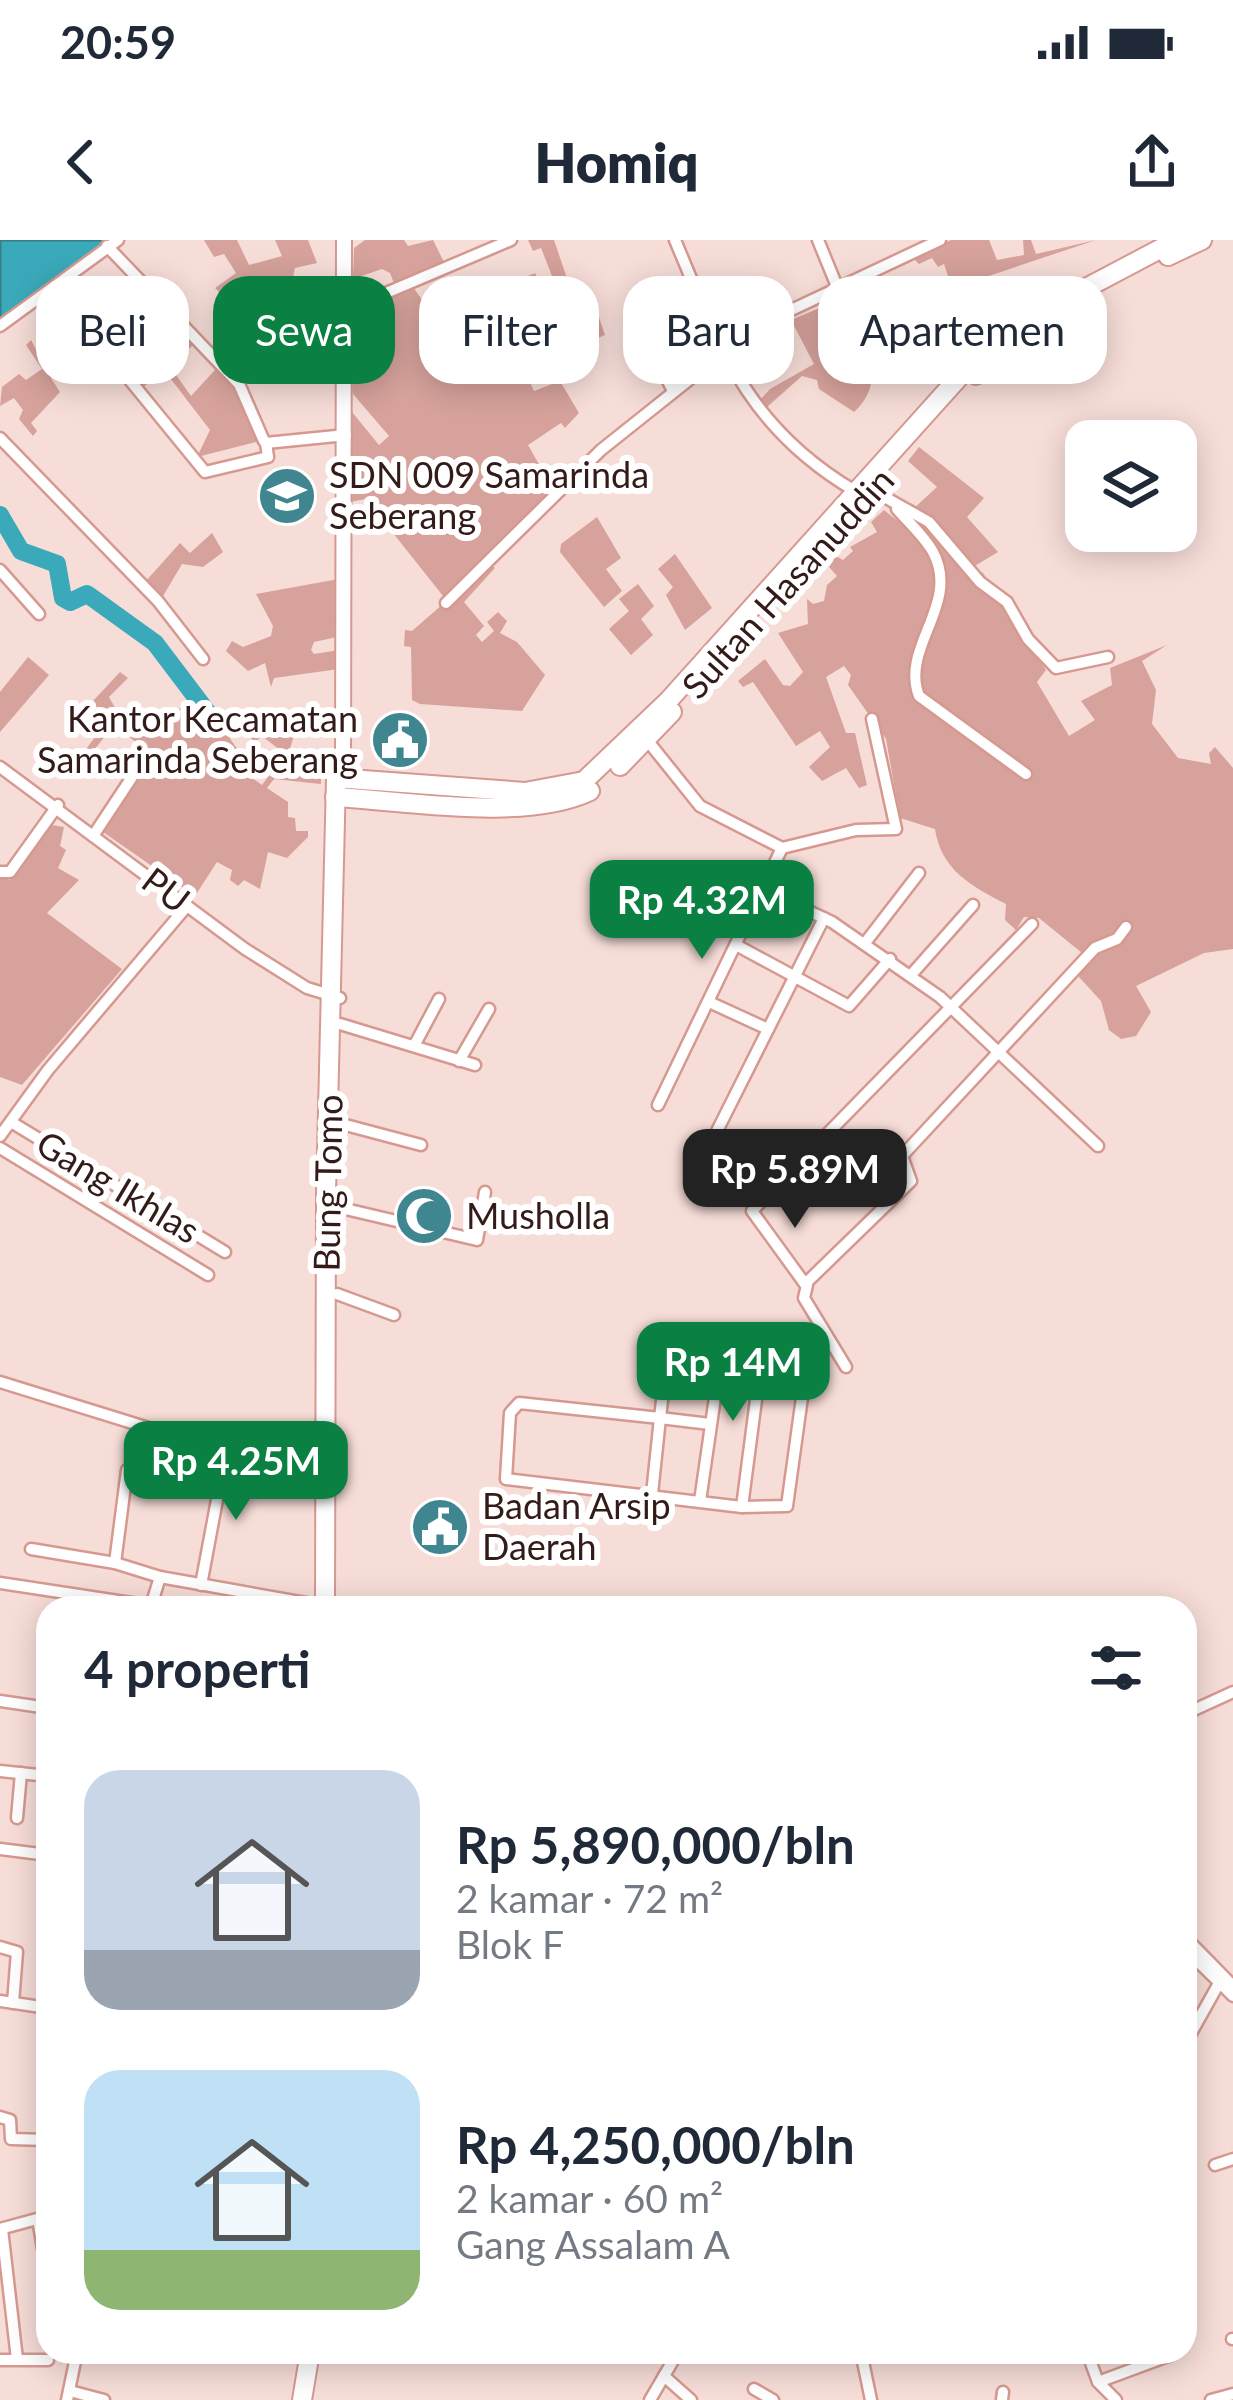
<!DOCTYPE html>
<html lang="id">
<meta charset="utf-8">
<style>
body{margin:0;font-family:Lato,sans-serif;background:#f2f2f3;color:#1f2937;height:100vh;display:flex;flex-direction:column;font-size:45px;white-space:nowrap}
*{box-sizing:border-box;margin:0}
p{font-size:39px;color:#747a83}
.icon{flex:none;width:66px;height:66px;fill:none;stroke:currentColor;stroke-width:2;stroke-linecap:round;stroke-linejoin:round}
.map{position:relative;flex:1;overflow:hidden}
.side{position:absolute;left:36px;top:1356px;width:1161px;height:768px;display:flex;flex-direction:column;background:#fff;border-radius:36px;box-shadow:0 6px 30px #0003}
.side>*{flex:none}
.top-card{position:absolute;left:36px;top:36px;width:1161px;height:108px;display:flex;gap:24px}
.controls{position:absolute;left:1065px;top:180px;display:grid;gap:24px}
.controls a{display:grid;place-items:center;width:132px;height:132px;border-radius:24px;background:#fff;box-shadow:0 6px 30px #0003;font-size:60px}
.price{position:absolute;translate:-50% -102px;padding:0 27px;border-radius:24px;background:#0b8043;color:#fff;font-size:39px;line-height:78px;filter:drop-shadow(0 3px 6px #0008)}
.price::after{content:'';position:absolute;left:50%;top:72px;width:36px;height:27px;margin-left:-18px;background:inherit;clip-path:polygon(0 0,100% 0,50% 100%)}
.price.selected{background:#222;color:#fff}
ul{padding:0;list-style:none}
li{display:flex;align-items:center;gap:36px;height:300px;padding:0 48px}
li span{display:grid;place-items:center;flex:none;width:336px;height:240px;border-radius:36px;color:#555}
li>.icon{margin-inline-start:auto}
span .icon{width:144px;height:144px;fill:#fffc;stroke-width:1}
li b{font-size:51px}
h2{display:flex;justify-content:space-between;align-items:center;height:144px;padding:0 48px;font-size:51px}
.pill{padding:0 42px;border-radius:36px;background:#fff;box-shadow:0 6px 30px #0003;font-size:42px;line-height:108px}
.pill.selected{background:#0b8043;color:#fff}
.status{display:flex;justify-content:space-between;align-items:center;height:84px;padding:0 60px;background:#fff;direction:ltr}
.status svg{height:33px;fill:currentColor}
header{display:flex;justify-content:space-between;align-items:center;height:156px;padding:0 48px;background:#fff;font-size:54px;font-weight:800}
.map>svg:first-child{display:block}
.green{fill:#d6a29b}
.water{fill:#3aa9b9;stroke:#387e89;stroke-width:3}
.lines{fill:none;stroke-linecap:round;stroke-linejoin:round}
.river{stroke:#3aa9b9;stroke-width:18}
.minor-casing{stroke:#d69990;stroke-width:15}
.tertiary-casing{stroke:#d69990;stroke-width:18}
.primary-casing{stroke:#d69990;stroke-width:22}
.minor{stroke:#fff;stroke-width:10}
.tertiary{stroke:#fff;stroke-width:14}
.primary{stroke:#fff;stroke-width:18}
.labels{text-anchor:middle;stroke-width:12;stroke-linejoin:round;paint-order:stroke}
.poi-label{font-size:36px;fill:#331b18;stroke:#fff;text-anchor:start}
.street-label{font-size:36px;fill:#331b18;stroke:#fff}
</style>
<div class="status"><b>20:59</b><svg viewBox="0 0 49 12"><path d="M0 12V9h3v3zM5 12V6h3v6zM10 12V3h3v9zM15 12V0h3v12zM26 1h20v11H26zM47 4h2v5h-2z"/></svg></div>
<header><svg class="icon" aria-label="back" viewBox="0 0 24 24"><path d="M15 5l-7 7 7 7"/></svg>Homiq<svg class="icon" aria-label="share" viewBox="0 0 24 24"><path d="M12 15V3M7 8l5-5 5 5M5 13v7h14v-7"/></svg></header>
<div class="map">
<svg width="1233" height="2160" viewBox="0 0 1233 2160">
<rect width="100%" height="100%" fill="#f7ddd8"/>
<g class="green">
<polygon points="204,0 237,0 249,25 282,16 275,0 308,0 317,23 295,28 292,42 339,38 334,52 268,59 267,93 258,97 258,123 264,132 243,142 250,136 248,108 239,98 225,117 218,110 240,91 241,73 215,48 236,33 224,14 214,17"/>
<polygon points="365,0 404,0 408,6 433,0 445,24 395,46 390,33 382,29 353,39 354,8"/>
<polygon points="528,0 554,0 577,68 594,63 605,95 593,100 583,76 544,92 523,38 535,33 539,41 552,36 541,8 533,11"/>
<polygon points="951,0 989,0 997,20 1024,15 1023,0 1031,0 1036,14 1096,0 944,51 960,83 942,93 919,61 951,45 944,24 938,27 932,18 919,24 913,18"/>
<polygon points="103,41 115,64 149,51 161,64 144,81 152,97 146,104 163,123 189,102 180,91 185,86 196,103 169,125 191,156 215,130 212,122 233,141 260,201 197,217 210,190 164,130 141,149 105,115 132,94 123,81 95,101 87,90 93,83 84,69 92,62 86,54"/>
<polygon points="413,47 437,81 490,53 534,151 560,141 579,173 565,188 561,183 528,205 554,251 447,361 366,259 350,262 352,172 379,205 389,196 353,154 351,128 371,126 369,115 352,116 352,71"/>
<path d="M822,67L833,94L847,90V83H862L868,97L849,109C853,115 860,116 865,121C879,137 868,160 854,172L819,149L817,140L802,136L767,167L760,160L770,149L814,124L791,80Z"/>
<polygon points="31,100 47,130 59,123 63,128 51,138 60,152 31,183 37,191 33,196 19,179 23,170 14,158 0,166 2,147 19,134 26,140 42,129 26,105"/>
<path d="M919,207L984,258L967,277L998,312L973,327L983,333L1046,430L1037,442L1069,496L1095,480L1081,461L1112,445L1110,428L1167,405L1142,421L1156,450L1152,484L1178,518L1211,524L1209,513L1215,507L1233,528V709L1204,713L1136,746L1151,772L1136,796L1121,799L1109,790L1101,761L1079,737L1082,713L1039,678L1024,677L1016,690L1005,680L1006,664C969,645 941,629 935,589L900,578L886,499L848,445L851,435L844,426L826,437L846,493H855L867,545L859,548L846,528L822,541L809,527L830,507L820,491L796,506L753,442L743,447L738,441L765,419L783,445L790,446L803,432L778,393L808,384L807,359L813,364L824,361L827,345L837,336L829,327L836,316L843,320L853,311L850,307L877,292L871,282L884,270L899,282L937,247L908,221Z"/>
<polygon points="597,277 621,318 606,329 622,351 604,367 560,312 561,304"/>
<polygon points="212,293 223,312 203,327 182,324 163,356 145,342 180,303 190,313"/>
<polygon points="675,314 712,368 685,390 666,355 673,347 658,329"/>
<polygon points="490,323 495,328 464,362 484,386 476,395 482,402 494,391 487,382 498,372 507,381 500,393 517,402 545,435 522,471 420,464 412,460 411,407 404,406 405,390 412,391"/>
<polygon points="339,339 337,397 314,402 311,410 314,414 339,410 339,429 274,438 271,447 265,423 248,431 226,411 232,401 243,407 271,396 273,386 256,354"/>
<polygon points="638,344 654,366 641,379 653,395 631,415 609,389 629,371 619,359"/>
<polygon points="28,417 49,435 0,492 0,452"/>
<polygon points="120,432 128,438 109,457 118,473 142,490 161,468 173,475 190,458 220,484 238,510 248,508 238,528 262,545 285,514 262,496 253,504 248,484 281,485 283,469 290,484 321,479 320,493 295,493 285,523 297,527 299,534 321,535 321,544 274,539 267,548 288,562 288,577 295,578 296,591 308,591 308,597 287,618 268,612 260,649 244,640 238,646 230,640 232,630 217,622 195,656 103,592 150,515 115,484 85,521 78,519 107,482 92,462"/>
<polygon points="52,585 64,587 60,606 66,610 58,628 79,640 47,673 122,729 22,845 0,837 0,636 10,640"/>
</g>
<polygon class="water" points="0,0 112,0 0,82"/>
<g class="lines">
<polyline class="river" points="0,275 21,311 57,324 63,358 70,362 87,354 155,403 208,473"/>
<g class="minor-casing">
<g id="minor">
<path d="M675,0C721,110 748,188 855,251"/>
<polyline points="818,0 838,49"/>
<polyline points="107,6 239,144 264,201"/>
<polyline points="346,70 511,0"/>
<polyline points="92,80 85,91 112,128 120,128 205,232 268,217 266,203 346,195"/>
<polyline points="0,86 118,0"/>
<polyline points="642,90 672,149"/>
<polyline points="719,104 940,0"/>
<polyline points="0,198 158,361 203,419"/>
<polyline points="872,250 929,282 980,342 1007,362 1028,399 1056,428 1108,417"/>
<path d="M897,269C909,283 924,296 933,312C961,364 900,407 919,456L1026,534"/>
<polyline points="0,330 39,374"/>
<polyline points="446,363 601,210 724,112"/>
<polyline points="643,495 700,566 782,608"/>
<polyline points="0,527 245,709 307,748 340,758"/>
<polyline points="93,596 132,537"/>
<polyline points="782,608 856,590 896,589 872,479"/>
<polyline points="0,632 10,632 58,565"/>
<polyline points="764,650 832,682 940,757 1098,906"/>
<polyline points="1032,684 752,971 805,1044 911,941 902,916 1095,708 1117,699 1126,687"/>
<polyline points="865,703 919,633"/>
<polyline points="736,705 849,766 890,719"/>
<polyline points="911,735 973,665"/>
<polyline points="709,762 768,789"/>
<polyline points="340,784 475,825"/>
<polyline points="414,806 439,759"/>
<polyline points="459,821 489,769"/>
<polyline points="658,865 782,608"/>
<polyline points="11,882 225,1012"/>
<polyline points="338,883 421,905"/>
<polyline points="0,896 48,830 187,666"/>
<polyline points="709,907 824,678"/>
<polyline points="0,908 208,1035"/>
<polyline points="337,967 477,1000 485,952"/>
<polyline points="807,1045 804,1058 846,1127"/>
<polyline points="337,1054 394,1075"/>
<polygon points="677,1097 808,1114 787,1266 742,1267 506,1239 510,1173 519,1163 660,1178 668,1107"/>
<polyline points="0,1142 226,1212 337,1236"/>
<polyline points="652,1254 660,1178 710,1184"/>
<polyline points="700,1261 723,1102"/>
<polyline points="742,1267 763,1106"/>
<polyline points="31,1309 115,1323 160,1337"/>
<polyline points="115,1323 127,1230"/>
<polyline points="0,1343 151,1366 160,1337 334,1368"/>
<polyline points="201,1345 226,1212"/>
<polyline points="0,1461 48,1468"/>
<polyline points="1185,1474 1233,1452"/>
<polyline points="0,1531 48,1536"/>
<polyline points="17,1578 21,1533"/>
<polyline points="0,1609 48,1615"/>
<polyline points="1185,1697 1233,1746"/>
<polyline points="0,1707 17,1712 13,1763"/>
<polyline points="1185,1709 1233,1756"/>
<polyline points="0,1761 48,1768"/>
<polyline points="1185,1804 1223,1736"/>
<polyline points="0,1877 10,1880 11,1899 48,1900"/>
<polyline points="1215,1925 1233,1919"/>
<polyline points="38,1979 48,2039"/>
<polyline points="0,1989 48,1976"/>
<polyline points="2,1989 17,2119"/>
<polyline points="1232,2099 1233,2099"/>
<polyline points="861,2112 871,2160"/>
<polyline points="1087,2112 1098,2142 1116,2160"/>
<polyline points="0,2120 48,2120"/>
<polyline points="664,2136 691,2160"/>
<polyline points="1098,2142 1171,2115"/>
<polyline points="754,2149 773,2160"/>
<polyline points="70,2151 104,2160"/>
<polyline points="67,2160 77,2112"/>
<polyline points="650,2160 678,2112"/>
<polyline points="1002,2160 1003,2152"/>
<polyline points="1211,2160 1233,2154"/>
</g>
</g>
<g class="tertiary-casing">
<polyline id="tertiary" points="343,540 344,0"/>
</g>
<g class="primary-casing">
<g id="primary">
<polyline points="1168,16 1202,0"/>
<polyline points="976,135 1011,102 1043,82"/>
<polyline points="620,526 672,472"/>
<path d="M335,557C408,561 524,582 590,551"/>
<polyline points="325,1368 326,953 336,538 525,552 584,541 668,461 997,95 1177,0"/>
<polyline points="302,2160 310,2112"/>
</g>
</g>
<use href="#minor" class="minor"/>
<use href="#tertiary" class="tertiary"/>
<use href="#primary" class="primary"/>
</g>
<defs>
<g id="school-disc" transform="scale(3)"><circle r="9.5" fill="#3f8690" stroke="#fff"/><path d="M0-5L7-2L0 1L-7-2ZM-4 1L0 2.5L4 1V4Q0 6-4 4Z" fill="#fff"/></g>
<g id="civic-disc" transform="scale(3)"><circle r="9.5" fill="#3f8690" stroke="#fff"/><path d="M-.6-6.5H3V-4.5H.6V-3L4-1V1h2V6H-6V1h2V-1L-.6-3ZM-1.2 2.5V6h2.4V2.5Z" fill="#fff"/></g>
<g id="mosque-disc" transform="scale(3)"><circle r="9.5" fill="#3f8690" stroke="#fff"/><path d="M3.5-4.9A6 6 0 1 0 3.5 4.9A5 5 0 1 1 3.5-4.9Z" fill="#fff"/></g>
</defs>
<g fill-rule="evenodd">
<use href="#school-disc" x="287" y="256"/>
<use href="#civic-disc" x="400" y="500"/>
<use href="#mosque-disc" x="424" y="976"/>
<use href="#civic-disc" x="440" y="1287"/>
</g>
<g class="labels">
<g class="poi-label">
<text x="329" y="248">SDN 009 Samarinda<tspan x="329" dy="41">Seberang</tspan></text>
<text x="358" y="492" text-anchor="end">Kantor Kecamatan<tspan x="358" dy="41">Samarinda Seberang</tspan></text>
<text x="466" y="989">Musholla</text>
<text x="482" y="1279">Badan Arsip<tspan x="482" dy="41">Daerah</tspan></text>
</g>
<g class="street-label">
<text transform="translate(788 343) rotate(-48)" y="13">Sultan Hasanuddin</text>
<text transform="translate(166 650) rotate(37)" y="13">PU</text>
<text transform="translate(328 943) rotate(-89)" y="13">Bung Tomo</text>
<text transform="translate(118 947) rotate(31)" y="13">Gang Ikhlas</text>
</g>
</g>
</svg>
<div class="controls">
<a><svg class="icon" aria-label="layers" viewBox="0 0 24 24"><path d="M12 4l9 5-9 5-9-5zM3 14l9 5 9-5"/></svg></a>
</div>
<b class="price" style="left:702px;top:722px">Rp 4.32M</b>
<b class="price selected" style="left:795px;top:991px">Rp 5.89M</b>
<b class="price" style="left:733px;top:1184px">Rp 14M</b>
<b class="price" style="left:236px;top:1283px">Rp 4.25M</b>
<div class="top-card">
<a class="pill">Beli</a>
<a class="pill selected">Sewa</a>
<a class="pill">Filter</a>
<a class="pill">Baru</a>
<a class="pill">Apartemen</a>
</div>
<section class="side">
<h2>4 properti<svg class="icon" aria-label="filters" viewBox="0 0 24 24"><path d="M4 7h16M4 17h16"/><circle cx="9" cy="7" r="2"/><circle cx="15" cy="17" r="2"/></svg></h2>
<ul>
<li><span style="background:linear-gradient(#c9d6e8 75%,#9aa5b1 0)"><svg class="icon" aria-label="home" viewBox="0 0 24 24"><path d="M3 11l9-7 9 7M6 9v11h12V9"/></svg></span><div><b>Rp 5,890,000/bln</b><p>2 kamar · 72 m²</p><p>Blok F</p></div></li>
<li><span style="background:linear-gradient(#bfe0f5 75%,#8fb573 0)"><svg class="icon" aria-label="home" viewBox="0 0 24 24"><path d="M3 11l9-7 9 7M6 9v11h12V9"/></svg></span><div><b>Rp 4,250,000/bln</b><p>2 kamar · 60 m²</p><p>Gang Assalam A</p></div></li>
</ul>
</section>
</div>
